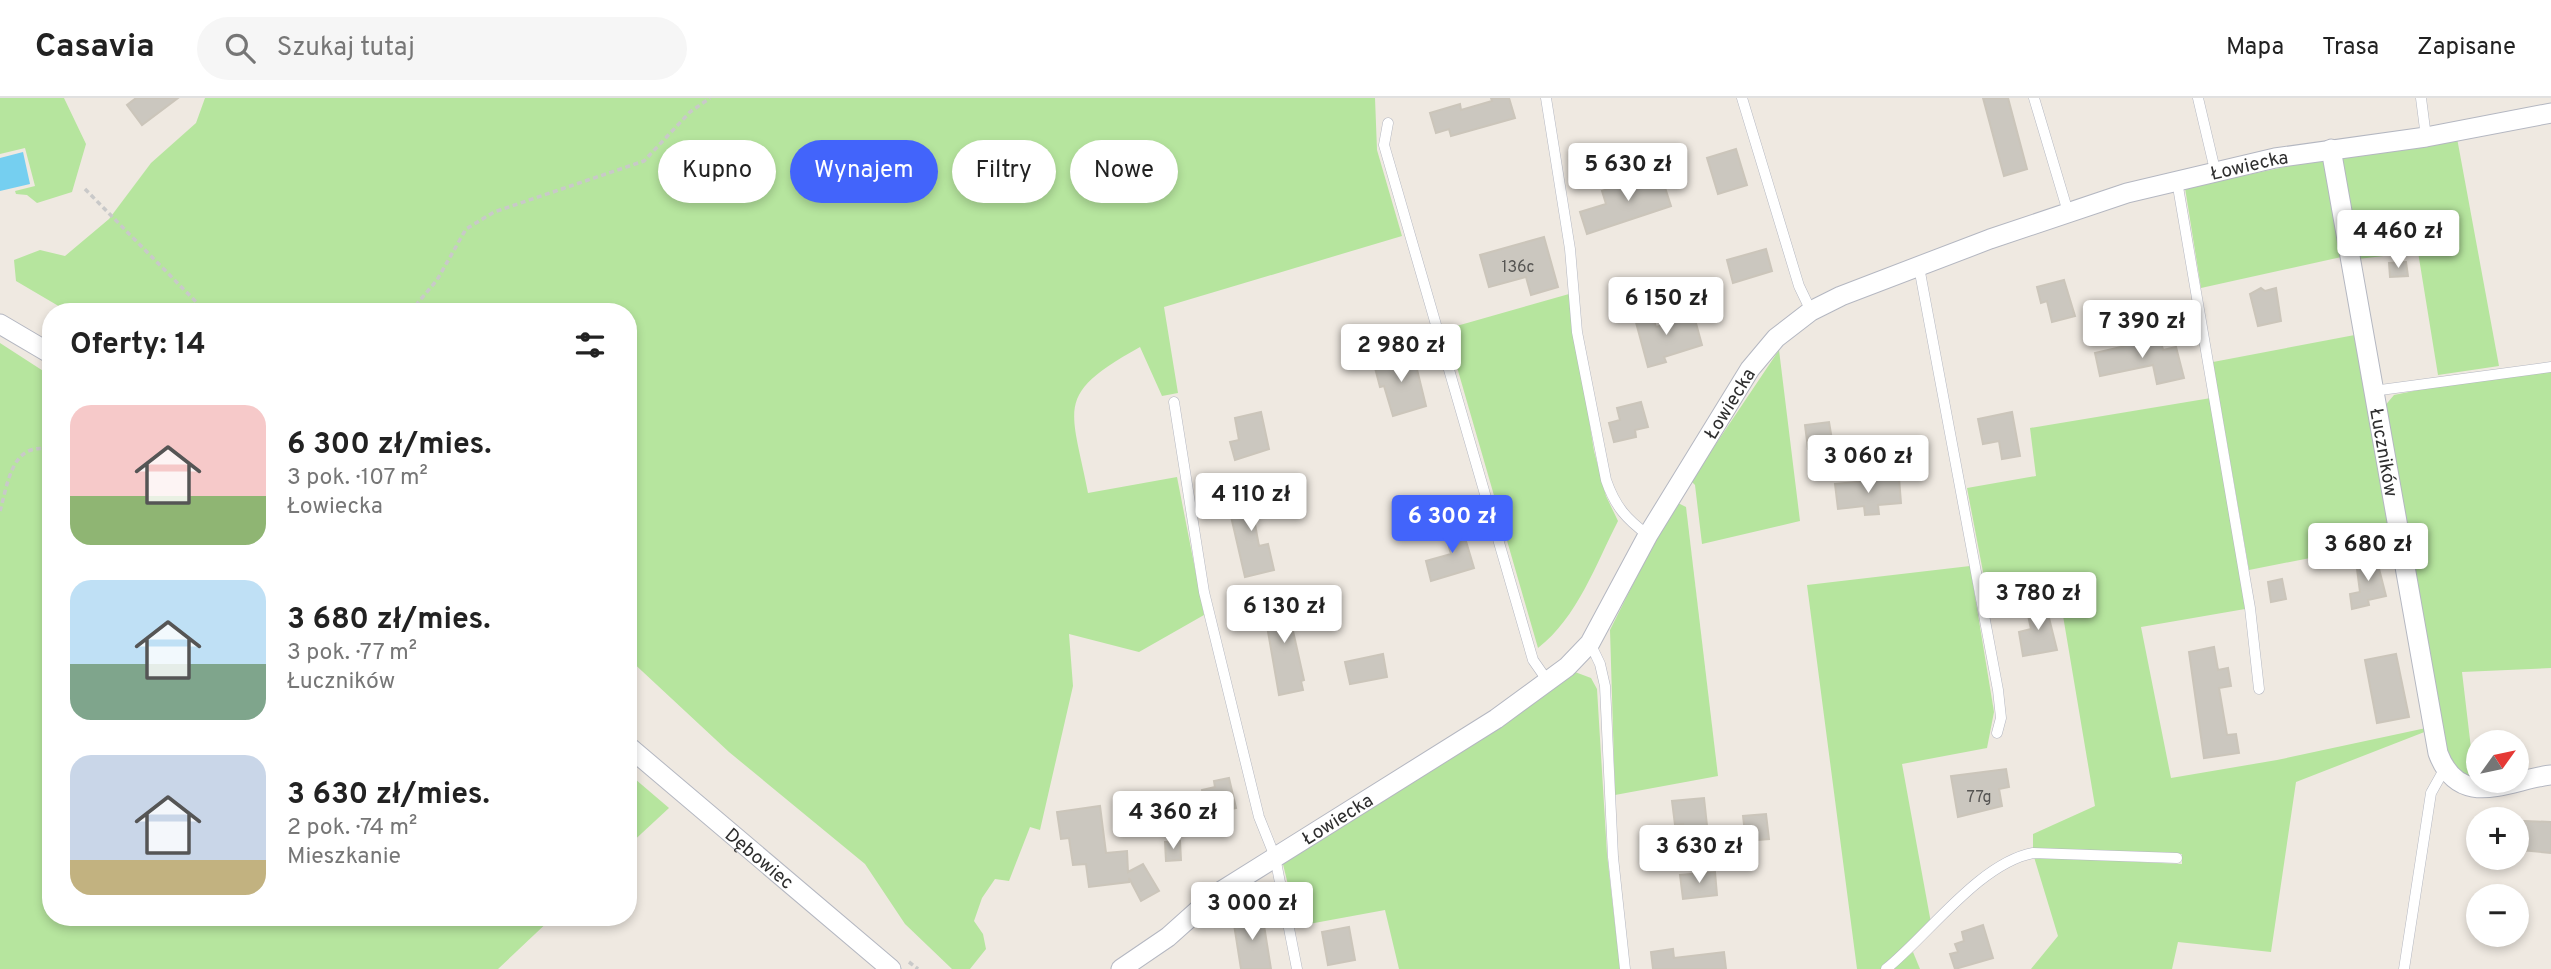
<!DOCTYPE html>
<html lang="pl">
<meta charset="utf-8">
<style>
body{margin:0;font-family:Overpass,sans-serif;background:#f6f6f6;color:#222;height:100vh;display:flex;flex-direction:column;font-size:26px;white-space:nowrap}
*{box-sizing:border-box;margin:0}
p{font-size:23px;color:#767676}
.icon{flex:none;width:38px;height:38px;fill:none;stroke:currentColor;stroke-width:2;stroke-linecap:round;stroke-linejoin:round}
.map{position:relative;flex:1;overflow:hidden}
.drawer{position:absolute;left:42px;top:205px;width:595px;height:623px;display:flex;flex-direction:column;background:#fff;border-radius:28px;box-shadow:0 4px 10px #0003}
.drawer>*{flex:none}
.guide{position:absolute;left:658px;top:42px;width:665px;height:63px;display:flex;gap:14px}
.needle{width:46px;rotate:57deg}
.buttons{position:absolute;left:2466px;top:632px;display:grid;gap:14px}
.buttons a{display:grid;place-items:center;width:63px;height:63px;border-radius:50%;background:#fff;box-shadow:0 4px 10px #0003;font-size:35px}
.price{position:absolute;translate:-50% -60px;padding:0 16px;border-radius:7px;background:#fff;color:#222;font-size:23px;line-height:46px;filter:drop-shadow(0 2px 4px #0008)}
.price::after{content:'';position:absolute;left:50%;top:42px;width:21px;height:16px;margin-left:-10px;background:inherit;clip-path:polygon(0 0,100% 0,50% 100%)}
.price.on{background:#4264fb;color:#fff}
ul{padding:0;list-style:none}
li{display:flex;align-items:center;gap:21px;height:175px;padding:0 28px}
li span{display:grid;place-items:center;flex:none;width:196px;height:140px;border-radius:21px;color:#555}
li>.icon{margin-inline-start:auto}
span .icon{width:84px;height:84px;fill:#fffc;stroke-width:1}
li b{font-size:30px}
h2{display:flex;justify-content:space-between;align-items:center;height:84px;padding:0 28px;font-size:30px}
.pill{padding:0 24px;border-radius:32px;background:#fff;box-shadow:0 4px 10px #0003;font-size:24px;line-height:63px}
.pill.on{background:#4264fb;color:#fff}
header{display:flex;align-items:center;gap:42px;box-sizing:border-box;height:98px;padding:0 35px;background:#fff;border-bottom:2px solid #e0e0e0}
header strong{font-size:33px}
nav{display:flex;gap:38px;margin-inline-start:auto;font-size:24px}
.search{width:490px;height:63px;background:#f6f6f6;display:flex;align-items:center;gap:18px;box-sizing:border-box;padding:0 24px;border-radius:38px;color:#767676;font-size:26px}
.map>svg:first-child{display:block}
.green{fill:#b6e59e}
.water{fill:#75cff0}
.building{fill:#cbc7bf;stroke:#cbc5ba;stroke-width:2}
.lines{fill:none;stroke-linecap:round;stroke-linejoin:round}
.service-casing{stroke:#b4b7c1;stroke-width:11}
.minor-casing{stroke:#b4b7c1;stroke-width:21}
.path{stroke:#c9c9c9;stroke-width:3.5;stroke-dasharray:5 3.5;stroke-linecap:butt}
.service{stroke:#fff;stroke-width:10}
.minor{stroke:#fff;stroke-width:19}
.labels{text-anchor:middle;stroke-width:7;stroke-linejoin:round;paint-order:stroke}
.number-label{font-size:16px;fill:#555452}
.street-label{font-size:19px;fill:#2e2e2e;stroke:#fff}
</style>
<header>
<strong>Casavia</strong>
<div class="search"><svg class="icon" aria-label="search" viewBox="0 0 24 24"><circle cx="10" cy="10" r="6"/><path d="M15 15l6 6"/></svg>Szukaj tutaj</div>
<nav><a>Mapa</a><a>Trasa</a><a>Zapisane</a></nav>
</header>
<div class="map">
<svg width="2551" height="871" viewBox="0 0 2551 871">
<rect width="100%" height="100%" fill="#efe9e1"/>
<g class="green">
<polygon points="0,0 64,0 86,46 72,94 37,105 27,97 16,96 15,93 35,88 25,50 0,56"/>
<path d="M205,0H1375L1377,52L1402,138L1164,209L1178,295L1162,298L1140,249C1054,297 1071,307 1088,395L1177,379L1204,517L1139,554L1069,536L1073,588L1040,732L1030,729L1009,783L995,781L982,800L974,823L983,836L986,851L970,871H952L905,826L865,766L729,654L628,560V214L67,213L16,183L14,162L40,152L65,158L109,121L151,65L196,25Z"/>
<polygon points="2457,40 2499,268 2438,277 2418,154 2358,161 2340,61 2343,55"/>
<polygon points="2327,60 2346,158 2201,190 2185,90"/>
<path d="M1569,196L1594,353L1606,398L1618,423C1596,466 1577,520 1538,550L1446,231Z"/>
<polygon points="2360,236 2397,443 2249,472 2213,264"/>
<polygon points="0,245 51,278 51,819 553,819 498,871 0,871"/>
<polygon points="1779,252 1800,423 1702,446 1695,387 1691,383"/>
<polygon points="2551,273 2551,570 2462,574 2475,684 2447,667 2383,310 2394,297 2448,286"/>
<polygon points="2211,300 2245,511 2141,529 2171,680 2277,662 2426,630 2427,633 2296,684 2271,854 2178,844 2172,871 2031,871 2058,838 2034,759 2182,766 2182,756 2033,751 2033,736 2095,708 2058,488 1988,500 1967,390 2036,378 2030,330"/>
<polygon points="1678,405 1686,409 1718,678 1615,697 1610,532 1648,456"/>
<polygon points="1970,468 1994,614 1987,650 1902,666 1931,825 1881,871 1857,871 1807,487"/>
<polygon points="1575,574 1591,580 1597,591 1607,756 1620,871 1399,871 1385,812 1298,828 1282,762"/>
<polygon points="628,675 669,710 628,748"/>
<polygon points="1913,854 1920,871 1892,871"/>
</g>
<polygon class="water" points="23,54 30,86 0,93 0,60"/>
<g class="building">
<polygon points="136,0 178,0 142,27 127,7"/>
<polygon points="1491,0 1509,0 1515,20 1451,38 1449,31 1436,35 1430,15 1460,6 1461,12 1492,3"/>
<polygon points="1983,0 2008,0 2027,71 2004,78"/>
<polygon points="1736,51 1747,87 1718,96 1707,60"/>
<polygon points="1660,74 1671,108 1587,136 1580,114 1606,106 1602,93"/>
<polygon points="1544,139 1558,189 1531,197 1526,179 1489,189 1480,157"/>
<polygon points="1766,151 1772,173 1733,185 1727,162"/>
<polygon points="2406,164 2408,178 2390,179 2389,165"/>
<polygon points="2064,182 2075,218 2052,224 2047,203 2041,205 2037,189"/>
<polygon points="2261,190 2265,193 2276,190 2281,223 2258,228 2250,196"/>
<polygon points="1651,212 1656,229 1694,218 1702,247 1664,259 1666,264 1648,269 1634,217"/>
<polygon points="2160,240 2163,252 2176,249 2184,280 2157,286 2153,267 2100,278 2095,255"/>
<polygon points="1413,255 1426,308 1393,318 1384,288 1380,289 1374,266"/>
<polygon points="1641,304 1648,329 1635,332 1636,339 1614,344 1609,325 1620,322 1617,310"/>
<polygon points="1261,314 1269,351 1235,362 1230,344 1239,342 1235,320"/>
<polygon points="2012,314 2020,358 2002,361 1999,343 1983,346 1978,321"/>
<polygon points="1829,324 1833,348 1808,351 1805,327"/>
<polygon points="1899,380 1901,405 1878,407 1879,416 1865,417 1864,408 1838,411 1835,386"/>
<polygon points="1261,392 1267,418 1254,421 1259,448 1268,446 1274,472 1245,479 1230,414 1236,413 1233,398"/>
<polygon points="1460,423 1474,470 1431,483 1426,463 1451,456 1443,428"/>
<polygon points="2376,459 2386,498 2368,502 2369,507 2352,511 2350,496 2360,494 2356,463"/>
<polygon points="2282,481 2286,501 2271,504 2268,484"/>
<polygon points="1292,499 1297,523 1291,524 1304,582 1301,583 1303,592 1279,597 1263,505"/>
<polygon points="2045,504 2057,552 2023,558 2019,534 2031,531 2026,508"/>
<polygon points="2214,549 2218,572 2228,570 2231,588 2219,590 2227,637 2236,636 2239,655 2204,660 2189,554"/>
<polygon points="1383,556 1387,579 1350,586 1345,564"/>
<polygon points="2396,556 2409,619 2377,625 2365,562"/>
<polygon points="2006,671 2009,689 1999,691 2002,708 1958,719 1951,678"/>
<polygon points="1229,680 1236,710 1207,717 1202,692 1215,689 1214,683"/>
<polygon points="1704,700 1709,746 1686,748 1683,726 1675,727 1672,703"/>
<polygon points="1100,708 1106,755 1127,753 1128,774 1143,766 1159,793 1141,803 1129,780 1129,784 1089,789 1086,766 1073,767 1069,740 1061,741 1057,714"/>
<polygon points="1766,716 1769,741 1746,743 1743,718"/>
<polygon points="2524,723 2551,724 2551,755 2521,752"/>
<polygon points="1180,743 1181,762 1166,763 1165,744"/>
<polygon points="1715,774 1717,797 1683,801 1680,777"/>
<polygon points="1262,815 1271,871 1241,871 1233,820"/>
<polygon points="1983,827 1993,860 1955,871 1950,856 1958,854 1955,846 1964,843 1962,834"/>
<polygon points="1349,829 1355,862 1328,867 1322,834"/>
<polygon points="1673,851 1674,860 1724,854 1726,871 1653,871 1651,854"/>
</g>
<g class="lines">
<g class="service-casing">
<g id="service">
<path d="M1546,0L1570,151L1577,234L1606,382C1615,408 1626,421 1648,437"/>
<polyline points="1742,0 1799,188 1811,213"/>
<polyline points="2034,0 2068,114"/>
<polyline points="2198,0 2215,72"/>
<polyline points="2421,0 2426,39"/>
<polyline points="1388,25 1384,47 1533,562 1549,585"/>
<polyline points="2177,83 2250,510 2259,591"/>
<polyline points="1919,169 1998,592 2001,620 1997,635"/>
<polyline points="2373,293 2551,269"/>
<polyline points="1174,304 1204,494 1259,719 1275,759 1297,871"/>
<polyline points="1590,545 1600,566 1605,588 1613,759 1625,871"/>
<path d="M1886,871C1929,836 1980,765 2033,755L2177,760"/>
<polyline points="2404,871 2431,695 2445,670"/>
</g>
</g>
<g class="minor-casing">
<g id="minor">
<path id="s1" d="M2331,51L2438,655C2460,714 2510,681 2551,677"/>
<polyline points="0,226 51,256"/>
<path id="s2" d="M628,648L891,871"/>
<path id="s3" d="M1121,871L1168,839L1215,797L1496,621L1567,569L1590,545L1648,437L1750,271L1776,240L1811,213L1841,198L1990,141L2127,95L2275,60L2426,39L2551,15"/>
</g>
</g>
<g class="path">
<polyline points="85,91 206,214"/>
<polyline points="410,214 437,182 466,131 494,114 644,63 690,14 710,0"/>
<path d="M0,413C8,385 12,342 51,352"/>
<polyline points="909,864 918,871"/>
</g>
<use href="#service" class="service"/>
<use href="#minor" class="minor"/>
</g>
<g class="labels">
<g class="number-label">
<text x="1518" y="174">136c</text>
<text x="1979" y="704">77g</text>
</g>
<g class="street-label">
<text dy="7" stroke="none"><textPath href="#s3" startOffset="1438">Łowiecka</textPath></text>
<text dy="7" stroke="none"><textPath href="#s3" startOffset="850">Łowiecka</textPath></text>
<text dy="7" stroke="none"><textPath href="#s1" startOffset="308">Łuczników</textPath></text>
<text dy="7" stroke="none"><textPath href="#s3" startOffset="264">Łowiecka</textPath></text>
<text dy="7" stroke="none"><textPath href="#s2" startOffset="173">Dębowiec</textPath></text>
</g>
</g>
</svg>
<div class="buttons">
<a><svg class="needle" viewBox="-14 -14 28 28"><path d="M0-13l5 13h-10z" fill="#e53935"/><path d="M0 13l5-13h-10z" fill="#767676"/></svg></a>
<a>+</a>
<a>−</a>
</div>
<b class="price" style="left:1628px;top:105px">5 630 zł</b>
<b class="price" style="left:2398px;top:172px">4 460 zł</b>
<b class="price" style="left:1666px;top:239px">6 150 zł</b>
<b class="price" style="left:2142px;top:262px">7 390 zł</b>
<b class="price" style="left:1401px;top:286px">2 980 zł</b>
<b class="price" style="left:1868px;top:397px">3 060 zł</b>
<b class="price" style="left:1251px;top:435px">4 110 zł</b>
<b class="price on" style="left:1452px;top:457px">6 300 zł</b>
<b class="price" style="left:2368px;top:485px">3 680 zł</b>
<b class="price" style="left:2038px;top:534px">3 780 zł</b>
<b class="price" style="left:1284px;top:547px">6 130 zł</b>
<b class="price" style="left:1173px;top:753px">4 360 zł</b>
<b class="price" style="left:1699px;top:787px">3 630 zł</b>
<b class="price" style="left:1252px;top:844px">3 000 zł</b>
<div class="guide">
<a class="pill">Kupno</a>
<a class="pill on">Wynajem</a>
<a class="pill">Filtry</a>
<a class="pill">Nowe</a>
</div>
<section class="drawer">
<h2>Oferty: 14<svg class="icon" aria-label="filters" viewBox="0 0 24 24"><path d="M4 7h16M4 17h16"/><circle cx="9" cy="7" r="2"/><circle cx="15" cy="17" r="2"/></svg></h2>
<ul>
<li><span style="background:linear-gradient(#f6c9c9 65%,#8fb573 0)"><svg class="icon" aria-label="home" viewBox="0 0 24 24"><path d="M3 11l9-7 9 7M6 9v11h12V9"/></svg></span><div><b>6 300 zł/mies.</b><p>3 pok. · 107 m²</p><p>Łowiecka</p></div></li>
<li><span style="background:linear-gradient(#bfe0f5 60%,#7fa58c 0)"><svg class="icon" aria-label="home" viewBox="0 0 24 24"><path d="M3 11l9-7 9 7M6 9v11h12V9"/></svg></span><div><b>3 680 zł/mies.</b><p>3 pok. · 77 m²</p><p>Łuczników</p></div></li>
<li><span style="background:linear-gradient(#c9d6e8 75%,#c2b280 0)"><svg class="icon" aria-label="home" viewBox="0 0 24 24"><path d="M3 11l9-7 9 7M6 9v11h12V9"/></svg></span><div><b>3 630 zł/mies.</b><p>2 pok. · 74 m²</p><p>Mieszkanie</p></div></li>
</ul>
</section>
</div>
